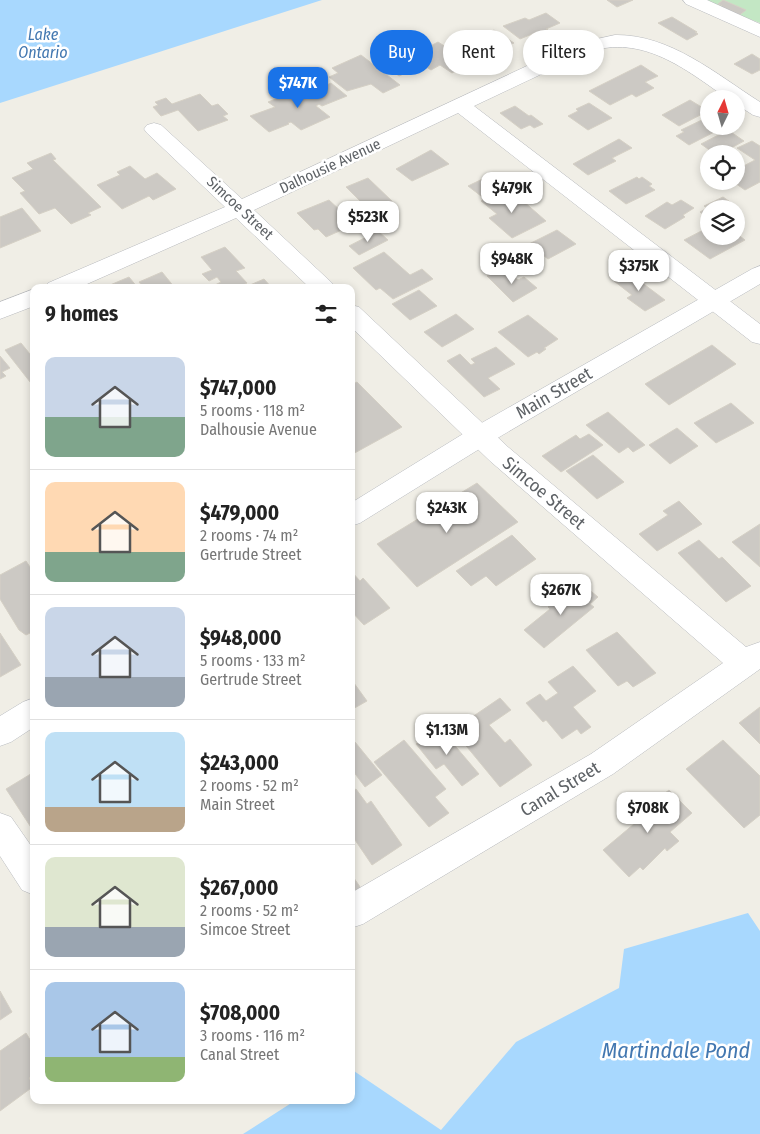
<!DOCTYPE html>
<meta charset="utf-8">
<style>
body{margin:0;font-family:"Fira Sans Condensed",sans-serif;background:#f6f6f6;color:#222;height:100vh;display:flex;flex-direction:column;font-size:19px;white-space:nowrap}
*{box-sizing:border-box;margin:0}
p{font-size:16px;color:#767676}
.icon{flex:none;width:28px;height:28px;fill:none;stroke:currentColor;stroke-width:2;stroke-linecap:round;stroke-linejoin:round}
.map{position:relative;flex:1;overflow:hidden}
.panel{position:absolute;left:30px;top:284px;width:325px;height:820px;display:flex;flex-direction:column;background:#fff;border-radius:10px;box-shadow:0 2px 8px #0003}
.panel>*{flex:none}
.banner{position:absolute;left:370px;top:30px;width:315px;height:45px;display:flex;gap:10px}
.needle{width:32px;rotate:5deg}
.fabs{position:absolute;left:700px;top:90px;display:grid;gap:10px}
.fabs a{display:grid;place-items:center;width:45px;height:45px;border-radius:50%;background:#fff;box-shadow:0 2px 8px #0003;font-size:25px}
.price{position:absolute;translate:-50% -42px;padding:0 11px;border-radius:10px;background:#fff;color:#222;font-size:16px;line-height:32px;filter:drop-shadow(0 1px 2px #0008)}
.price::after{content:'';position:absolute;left:50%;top:30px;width:15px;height:11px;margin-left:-8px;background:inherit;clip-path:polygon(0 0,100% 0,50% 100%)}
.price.current{background:#1a73e8;color:#fff}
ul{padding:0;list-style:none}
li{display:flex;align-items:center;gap:15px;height:125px;padding:0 15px}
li+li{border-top:1px solid #e0e0e0}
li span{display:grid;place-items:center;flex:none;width:140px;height:100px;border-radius:10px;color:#555}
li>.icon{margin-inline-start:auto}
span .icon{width:60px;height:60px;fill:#fffc;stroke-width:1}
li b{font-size:21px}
h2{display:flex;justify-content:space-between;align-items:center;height:60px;padding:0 15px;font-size:21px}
.pill{padding:0 18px;border-radius:22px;background:#fff;box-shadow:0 2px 8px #0003;font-size:18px;line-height:45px}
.pill.current{background:#1a73e8;color:#fff}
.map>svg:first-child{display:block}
.green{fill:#c3e7c4}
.water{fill:#a8d8fe}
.building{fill:#ccc9c4;stroke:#d5d0c5}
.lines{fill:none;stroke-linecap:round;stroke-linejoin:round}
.street-casing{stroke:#b7b9bd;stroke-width:1}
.secondary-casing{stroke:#b8bbc0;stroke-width:1}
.street{fill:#fff;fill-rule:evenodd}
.secondary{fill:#fff;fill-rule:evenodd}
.labels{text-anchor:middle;stroke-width:5;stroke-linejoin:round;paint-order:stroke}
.far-street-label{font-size:15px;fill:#5e6266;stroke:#fff}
.far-water-label{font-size:16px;font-style:italic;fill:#4378b1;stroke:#fff}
.street-label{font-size:18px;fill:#5e6266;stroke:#fff}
.near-water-label{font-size:22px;font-style:italic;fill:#4378b1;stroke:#fff}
</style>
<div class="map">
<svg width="760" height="1134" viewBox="0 0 760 1134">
<rect width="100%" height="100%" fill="#f0eee6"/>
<polygon class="green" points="698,0 760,0 760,23"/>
<g class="water">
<polygon points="0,0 322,0 0,103"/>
<polygon points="748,913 760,931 760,1134 243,1134 296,1100 351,1100 351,1069 441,1130 516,1042 619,988 624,949"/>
</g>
<g class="building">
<polygon points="607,0 633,0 617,7"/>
<polygon points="723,0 746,10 737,17 718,9 722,6 718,4"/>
<polygon points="546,13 560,23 546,29 548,30 540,34 537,32 520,39 503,26 525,18 529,20"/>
<polygon points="672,17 697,32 695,32 698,34 687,40 658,23"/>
<polygon points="494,30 514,43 479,58 460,44"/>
<polygon points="438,42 446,47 445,48 470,63 452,73 440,65 431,70 417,61 428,55 421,51"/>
<polygon points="394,48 406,57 409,56 419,67 399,76 373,56"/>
<polygon points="752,54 760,59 760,70 752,74 734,64"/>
<polygon points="361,55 400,85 383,93 371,84 347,91 329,77 338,73 332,68"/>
<polygon points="641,65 658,76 645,82 654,88 636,97 632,94 610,105 589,91"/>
<polygon points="331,83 347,96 322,106 319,104 316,106 330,117 301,130 291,122 288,123 289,124 269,132 250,116 275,107 268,102 296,91 307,99 312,98 307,94"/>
<polygon points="200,94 212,106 218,104 228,114 223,116 228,120 198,131 178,110 161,116 153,107 158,105 155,102 166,98 172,104"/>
<polygon points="690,100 708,111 679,126 662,115"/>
<polygon points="589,103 612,118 588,130 568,116 578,111 576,109"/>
<polygon points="515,106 529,116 531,115 543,124 534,128 530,125 521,129 500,113"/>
<polygon points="708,117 709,126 724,127 689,145 676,136 684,132 681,130"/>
<polygon points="728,130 744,141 720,154 715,154 701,144"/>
<polygon points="619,139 632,148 612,158 616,161 588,175 573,164"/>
<polygon points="752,141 760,146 760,182 745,190 732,181 736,181 736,170 755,160 737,148"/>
<polygon points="431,150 449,164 412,181 396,169"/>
<polygon points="51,153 56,159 53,160 101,207 88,213 91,215 71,224 55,208 39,214 20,193 25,191 12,178 33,169 27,163"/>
<polygon points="130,166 145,179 157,173 176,189 153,200 149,196 122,209 97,185 120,175 117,172"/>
<polygon points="495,173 508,183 481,196 468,186"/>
<polygon points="637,177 639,179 642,177 652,184 649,186 655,190 626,204 609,191"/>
<polygon points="368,178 394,203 387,206 383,202 368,209 346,187"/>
<polygon points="504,190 520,203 523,201 546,221 512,238 489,218 497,214 481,201"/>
<polygon points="723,197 736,206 731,209 709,209 709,219 700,212 707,208 704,206"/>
<polygon points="329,200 355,224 326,237 318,229 314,230 297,213"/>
<polygon points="681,200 694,208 683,215 685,217 665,229 645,216 667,202 672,205"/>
<polygon points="22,208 41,231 0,248 0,217"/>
<polygon points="709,227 709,236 736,236 736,233 745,240 710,259 684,240"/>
<polygon points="557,230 576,244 548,259 529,244"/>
<polygon points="378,231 388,240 359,255 349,246"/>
<polygon points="225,247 245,268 236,271 247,283 237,288 218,288 215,285 221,282 217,277 209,281 202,274 212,270 201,257"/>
<polygon points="384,252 410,275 422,269 433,279 393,299 380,288 376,290 353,268"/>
<polygon points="504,268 518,280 524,277 537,288 513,302 487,276"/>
<polygon points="162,272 175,288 144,288 139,282"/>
<polygon points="629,273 665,300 645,311 627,298 632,295 614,281"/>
<polygon points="129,277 138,288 103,288"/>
<polygon points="264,279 272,288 243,288"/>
<polygon points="419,290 437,306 410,320 392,304"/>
<polygon points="456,314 474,329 442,347 424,332"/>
<polygon points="528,315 558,339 544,348 546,349 539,354 537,352 528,357 498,332"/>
<polygon points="21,343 34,359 34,387 5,350"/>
<polygon points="712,345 736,364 669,405 645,384"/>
<polygon points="496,347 515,364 488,378 500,389 484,397 447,361 460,354 471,365 475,363 471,359"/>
<polygon points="0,356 10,368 2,372 6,376 0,379"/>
<polygon points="357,382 402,427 351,455 351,385"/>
<polygon points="731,403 754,423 716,443 694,423"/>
<polygon points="608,412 645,445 633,452 628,447 619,453 586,425"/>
<polygon points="677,428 698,446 670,464 649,445"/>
<polygon points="589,434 603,445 561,472 542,456 576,435 580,439"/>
<polygon points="593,455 624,482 597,499 566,471"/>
<polygon points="477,483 518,522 417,587 377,544"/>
<polygon points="679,501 702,524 657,551 639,534 668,515 663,511"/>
<polygon points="760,524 760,567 732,542"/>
<polygon points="512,535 536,559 496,586 486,576 471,586 456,571"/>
<polygon points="699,540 719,559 722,557 751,586 726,602 678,553"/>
<polygon points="26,561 34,573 34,631 26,635 19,630 0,599 0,575"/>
<polygon points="351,571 360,581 363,578 390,608 364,625 351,611"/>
<polygon points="586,587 598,597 590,604 594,607 544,648 524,630 550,609 548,607 573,588 579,592"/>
<polygon points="617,632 656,673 633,687 627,681 618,686 586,650"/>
<polygon points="0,633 21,665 0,677"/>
<polygon points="573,666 596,691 573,707 591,727 581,734 577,729 562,739 546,720 543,722 526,703 540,694 546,701 558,693 548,682"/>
<polygon points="351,679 367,701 351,710"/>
<polygon points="500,698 511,710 489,725 505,743 510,739 532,765 500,787 453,730"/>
<polygon points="760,707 760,744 739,723"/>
<polygon points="440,728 479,774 462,786 444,764 436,769 416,744"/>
<polygon points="404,740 446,789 435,797 449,813 429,827 374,762"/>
<polygon points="723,740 760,776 760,815 744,828 686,769"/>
<polygon points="355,742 382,775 365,787 353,771 351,772 351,744"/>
<polygon points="34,772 34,832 6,789"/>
<polygon points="356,789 367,804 371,801 402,845 372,865 351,834 351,792"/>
<polygon points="669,790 692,813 670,832 679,841 667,851 665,848 643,870 640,867 629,877 603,850 634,824 630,819 641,810 647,817 649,815 644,810"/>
<polygon points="351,874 363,891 351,899"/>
<polygon points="0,991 12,1012 0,1020"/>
<polygon points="26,1033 34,1046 34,1075 29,1078 34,1086 0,1111 0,1051"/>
</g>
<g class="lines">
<g class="street-casing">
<g id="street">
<polygon points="683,0 707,0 760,24 760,37 686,4"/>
<path d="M615,35C670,34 716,74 760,102V117L753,115L736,104V99H728C685,69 643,34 588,52L474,106L760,324V344L752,342L458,113L254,210L332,283L335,288H310L236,218L78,288H45L48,283L225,207L147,133L144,129L147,125L154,123L161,125L242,199L574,44Z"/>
<polygon points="34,289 34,306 0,319 0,302"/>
<polygon points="351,305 359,307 508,447 746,647 760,642 760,669 613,774 363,924 351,928 351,893 591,754 723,663 490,461 351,327"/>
<polygon points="0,813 11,817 34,850 34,895 22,890 0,856"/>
</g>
</g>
<g class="secondary-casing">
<g id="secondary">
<polygon points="760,266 760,284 489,443 360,523 351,526 351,503 471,429 752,269"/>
<polygon points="34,698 34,727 11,742 0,746 0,716 23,702"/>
</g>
</g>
<use href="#street" class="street"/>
<use href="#secondary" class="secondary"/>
</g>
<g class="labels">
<g class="far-street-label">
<text transform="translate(330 166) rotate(-25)" y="5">Dalhousie Avenue</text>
<text transform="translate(240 208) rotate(43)" y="5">Simcoe Street</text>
</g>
<g class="far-water-label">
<text x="43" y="40">Lake<tspan x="43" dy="18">Ontario</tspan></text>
</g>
<g class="street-label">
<text transform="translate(554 393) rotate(-30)" y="6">Main Street</text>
<text transform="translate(544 493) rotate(40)" y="6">Simcoe Street</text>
<text transform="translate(560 789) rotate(-31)" y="6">Canal Street</text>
</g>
<g class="near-water-label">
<text x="676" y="1058">Martindale Pond</text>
</g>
</g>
</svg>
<div class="fabs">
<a><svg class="needle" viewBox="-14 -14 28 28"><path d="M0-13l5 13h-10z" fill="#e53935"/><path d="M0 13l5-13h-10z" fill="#767676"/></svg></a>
<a><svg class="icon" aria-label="locate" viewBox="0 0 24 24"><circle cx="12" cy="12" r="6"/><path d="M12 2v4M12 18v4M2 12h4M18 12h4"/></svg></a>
<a><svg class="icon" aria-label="layers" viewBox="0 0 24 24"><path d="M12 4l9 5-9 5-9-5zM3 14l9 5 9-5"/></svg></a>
</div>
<b class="price current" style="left:298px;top:109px">$747K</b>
<b class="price" style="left:512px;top:214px">$479K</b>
<b class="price" style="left:368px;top:243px">$523K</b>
<b class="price" style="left:512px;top:285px">$948K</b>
<b class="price" style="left:639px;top:292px">$375K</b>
<b class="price" style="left:447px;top:534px">$243K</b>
<b class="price" style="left:561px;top:616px">$267K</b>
<b class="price" style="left:447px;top:756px">$1.13M</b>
<b class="price" style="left:648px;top:834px">$708K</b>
<div class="banner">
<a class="pill current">Buy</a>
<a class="pill">Rent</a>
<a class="pill">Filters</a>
</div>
<section class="panel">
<h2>9 homes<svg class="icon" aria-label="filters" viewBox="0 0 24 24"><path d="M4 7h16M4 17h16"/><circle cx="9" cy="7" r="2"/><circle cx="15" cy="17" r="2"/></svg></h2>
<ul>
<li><span style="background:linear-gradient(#c9d6e8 60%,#7fa58c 0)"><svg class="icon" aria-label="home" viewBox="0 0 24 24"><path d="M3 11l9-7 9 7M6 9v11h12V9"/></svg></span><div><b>$747,000</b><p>5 rooms · 118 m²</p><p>Dalhousie Avenue</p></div></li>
<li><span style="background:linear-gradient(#ffd9b3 70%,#7fa58c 0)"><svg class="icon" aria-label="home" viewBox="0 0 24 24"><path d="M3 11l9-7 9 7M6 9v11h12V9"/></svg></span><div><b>$479,000</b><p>2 rooms · 74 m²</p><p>Gertrude Street</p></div></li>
<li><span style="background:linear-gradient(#c9d6e8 70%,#9aa5b1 0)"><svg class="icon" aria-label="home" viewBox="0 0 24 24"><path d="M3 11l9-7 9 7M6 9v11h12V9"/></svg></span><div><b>$948,000</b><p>5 rooms · 133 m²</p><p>Gertrude Street</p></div></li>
<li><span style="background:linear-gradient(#bfe0f5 75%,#b9a48a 0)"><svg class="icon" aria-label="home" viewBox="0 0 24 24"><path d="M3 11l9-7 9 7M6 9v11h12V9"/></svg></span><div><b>$243,000</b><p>2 rooms · 52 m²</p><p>Main Street</p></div></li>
<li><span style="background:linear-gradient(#dfe7d0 70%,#9aa5b1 0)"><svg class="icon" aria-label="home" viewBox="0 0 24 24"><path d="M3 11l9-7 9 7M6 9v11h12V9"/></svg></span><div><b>$267,000</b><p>2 rooms · 52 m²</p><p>Simcoe Street</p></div></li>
<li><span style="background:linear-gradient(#a9c7e8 75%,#8fb573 0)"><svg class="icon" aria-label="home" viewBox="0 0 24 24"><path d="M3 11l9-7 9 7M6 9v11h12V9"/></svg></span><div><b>$708,000</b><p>3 rooms · 116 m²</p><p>Canal Street</p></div></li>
</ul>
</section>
</div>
